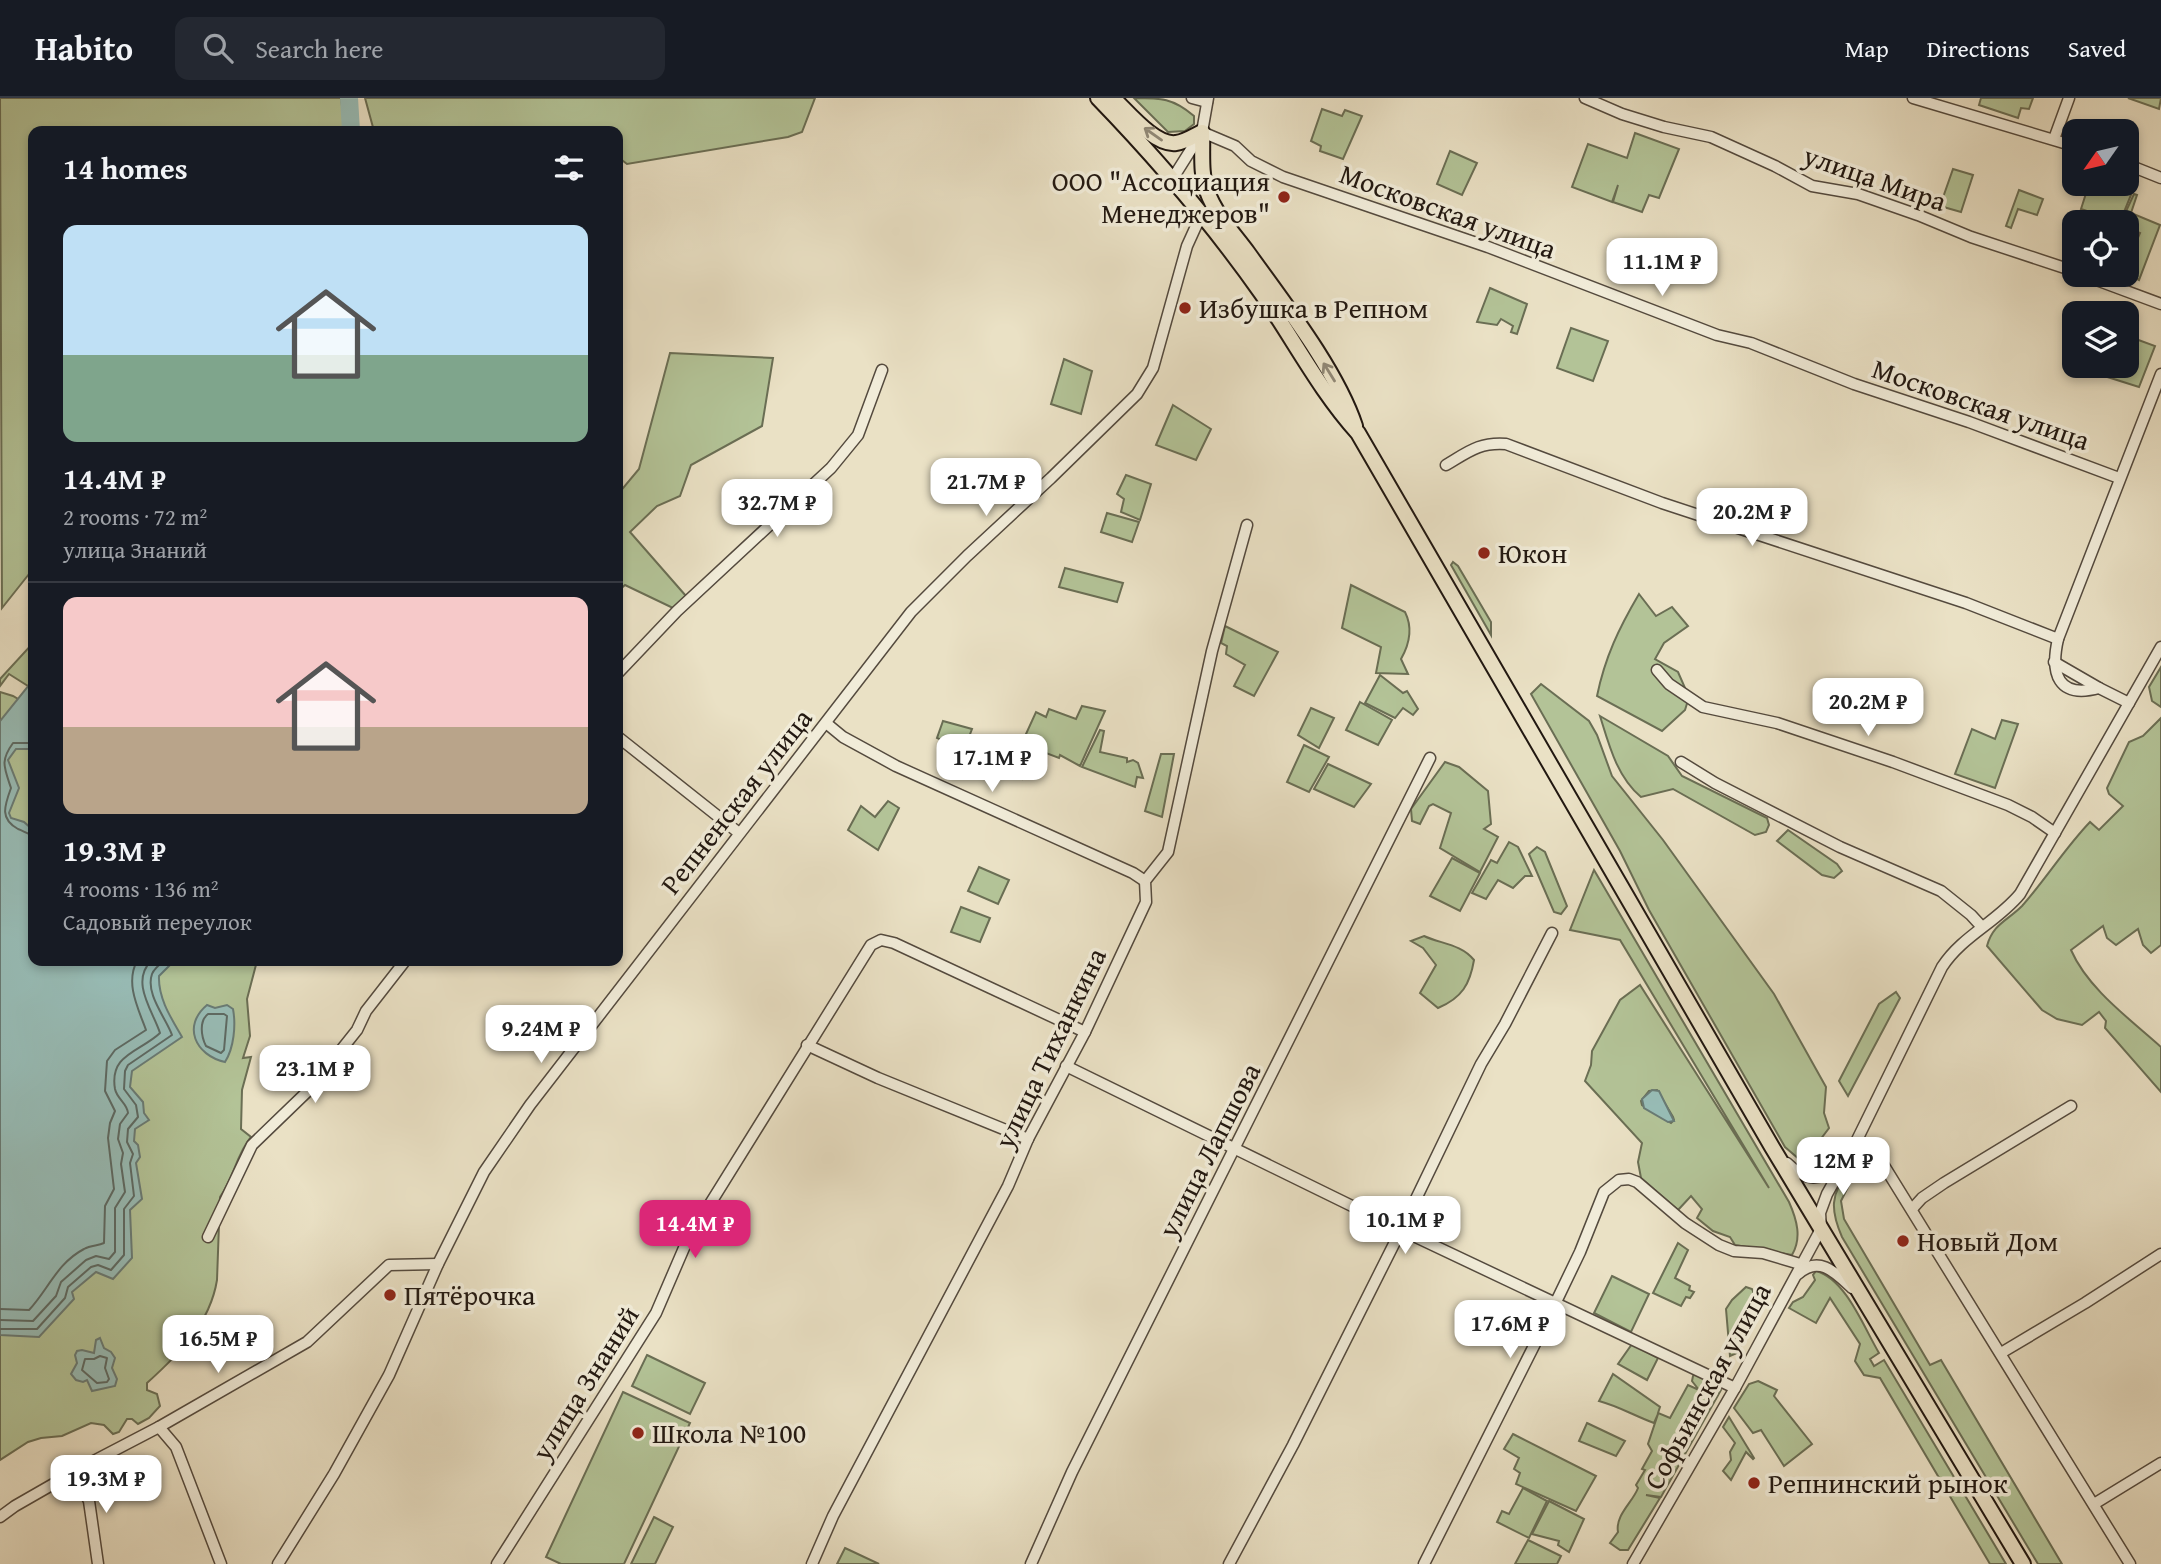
<!DOCTYPE html>
<meta charset="utf-8">
<style>
body{margin:0;font-family:"Gentium Book Plus",serif;background:#242831;color:#f1f3f6;height:100vh;display:flex;flex-direction:column;font-size:26px;white-space:nowrap}
*{box-sizing:border-box;margin:0}
p{font-size:23px;color:#9ea1a6}
.icon{flex:none;width:38px;height:38px;fill:none;stroke:currentColor;stroke-width:2;stroke-linecap:round;stroke-linejoin:round}
.map{position:relative;flex:1;overflow:hidden}
.side{position:absolute;left:28px;top:28px;width:595px;height:840px;display:flex;flex-direction:column;background:#171b24;border-radius:14px;box-shadow:0 4px 10px #0003}
.side>*{flex:none}
.needle{width:46px;rotate:236deg}
.tools{position:absolute;left:2062px;top:21px;display:grid;gap:14px}
.tools a{display:grid;place-items:center;width:77px;height:77px;border-radius:14px;background:#171b24;box-shadow:0 4px 10px #0003;font-size:35px}
.price{position:absolute;translate:-50% -60px;padding:0 16px;border-radius:14px;background:#fff;color:#222;font-size:23px;line-height:46px;filter:drop-shadow(0 2px 4px #0008)}
.price::after{content:'';position:absolute;left:50%;top:42px;width:21px;height:16px;margin-left:-10px;background:inherit;clip-path:polygon(0 0,100% 0,50% 100%)}
.price.current{background:#db2777;color:#fff}
ul{padding:0;list-style:none}
li{display:grid;align-content:center;gap:14px;height:371px;padding:0 35px}
li+li{border-top:2px solid #363941}
li span{display:grid;place-items:center;height:217px;border-radius:14px;color:#555}
li>.icon{margin-inline-start:auto}
span .icon{width:126px;height:126px;fill:#fffc;stroke-width:1}
li b{font-size:30px}
h2{display:flex;justify-content:space-between;align-items:center;height:84px;padding:0 35px;font-size:30px}
header{display:flex;align-items:center;gap:42px;box-sizing:border-box;height:98px;padding:0 35px;background:#171b24;border-bottom:2px solid #363941}
header strong{font-size:33px}
nav{display:flex;gap:38px;margin-inline-start:auto;font-size:24px}
.search{width:490px;height:63px;background:#242831;display:flex;align-items:center;gap:18px;box-sizing:border-box;padding:0 24px;border-radius:14px;color:#9ea1a6;font-size:26px}
.map>svg:first-child{display:block}
.green{fill:#b3c397;stroke:#6a6e54;stroke-width:2;fill-rule:evenodd}
.water{fill:#98bdb7;stroke:#697b75;stroke-width:2}
.lines{fill:none;stroke-linecap:round;stroke-linejoin:round}
.shore{stroke:#5d6a64;stroke-width:2}
.river{stroke:#98bdb7;stroke-width:18}
.minor-casing{stroke:#544a3e;stroke-width:13}
.highway-casing{stroke:#221811;stroke-width:18}
.minor{stroke:#f1ecd9;stroke-width:10}
.highway{stroke:#eae1c5;stroke-width:14}
.oneway{stroke:#908774}
.poi-dot{fill:#8f2418;stroke:#f1ecd9;stroke-width:2.5}
.labels{text-anchor:middle;stroke-width:7;stroke-linejoin:round;paint-order:stroke}
.street-label{font-size:28px;fill:#221811;stroke:#f1ecd9}
.poi-label{font-size:28px;fill:#221811;stroke:#f1ecd9;text-anchor:start}
</style>
<header>
<strong>Habito</strong>
<div class="search"><svg class="icon" aria-label="search" viewBox="0 0 24 24"><circle cx="10" cy="10" r="6"/><path d="M15 15l6 6"/></svg>Search here</div>
<nav><a>Map</a><a>Directions</a><a>Saved</a></nav>
</header>
<div class="map">
<svg width="2161" height="1466" viewBox="0 0 2161 1466">
<rect width="100%" height="100%" fill="#eae1c5"/>
<filter id="stains"><feTurbulence type="fractalNoise" baseFrequency=".00286" numOctaves="4"/><feColorMatrix values="0 0 0 0 .2 0 0 0 0 .09 0 0 0 0 .02 0 0 0 .5 -.17"/></filter>
<radialGradient id="worn" r=".72"><stop offset=".6" stop-color="#630" stop-opacity="0"/><stop offset="1" stop-color="#630" stop-opacity=".3"/></radialGradient>
<g class="green">
<polygon points="0,0 341,0 345,33 33,33 33,471 2,510"/>
<polygon points="365,0 815,0 802,34 788,39 627,66 618,59 618,33 589,33 585,30 506,29 502,33 374,33"/>
<path d="M1134,0C1161,0 1173,0 1194,18V26L1185,33L1168,34Z"/>
<polygon points="1981,0 2033,0 2029,11 2021,10 2018,20 1979,7"/>
<polygon points="2128,0 2161,0 2159,11"/>
<polygon points="1322,11 1342,18 1345,12 1362,18 1343,61 1320,53 1321,48 1311,43"/>
<polygon points="1635,35 1679,51 1659,100 1649,97 1642,114 1613,104 1618,87 1612,104 1572,89 1588,46 1627,60"/>
<polygon points="1450,53 1477,65 1462,97 1437,86"/>
<polygon points="1953,71 1973,77 1961,114 1940,108"/>
<polygon points="2126,84 2135,87 2120,124 2081,111 2089,86 2126,86"/>
<polygon points="2019,92 2043,101 2037,117 2018,111 2011,130 2006,128"/>
<polygon points="2134,96 2137,97 2131,115 2160,127 2139,182 2129,177 2136,156 2126,152 2126,139 2137,142 2140,135 2126,129 2126,124 2121,124"/>
<polygon points="1490,190 1527,206 1517,236 1511,234 1513,228 1501,221 1497,227 1477,224"/>
<polygon points="1571,230 1608,243 1593,283 1557,270"/>
<polygon points="2133,240 2155,248 2139,289 2098,276 2101,268 2126,268 2126,252 2129,252"/>
<polygon points="670,255 773,260 762,328 691,367 680,398 657,408 630,434 686,498 673,510 625,487 618,493 618,396 639,371"/>
<polygon points="1064,261 1092,273 1081,316 1051,306"/>
<polygon points="1173,307 1211,331 1196,362 1156,347"/>
<polygon points="1126,377 1151,386 1140,422 1121,414 1124,401 1117,396"/>
<polygon points="1107,415 1139,424 1132,444 1101,434"/>
<polygon points="1453,464 1458,468 1491,524 1491,537 1451,467"/>
<polygon points="1065,470 1123,485 1117,504 1059,489"/>
<path d="M1351,487L1405,514C1413,530 1409,547 1401,561L1408,576L1376,575L1381,549L1342,530Z"/>
<path d="M1639,496L1656,518L1672,509L1688,528L1664,545L1655,561L1678,574L1689,599L1685,612L1662,633L1597,598C1605,559 1619,530 1639,496Z"/>
<polygon points="1225,528 1278,554 1254,598 1234,588 1245,567 1226,556 1227,548 1221,545"/>
<polygon points="33,545 33,582 28,588 9,576 0,588 0,581"/>
<polygon points="2161,569 2161,609 2152,603 2149,589"/>
<polygon points="1380,577 1403,595 1407,593 1418,611 1413,617 1403,610 1395,620 1365,605"/>
<polygon points="1541,586 1589,623 1597,637 1612,678 1663,742 1774,896 1826,989 1824,1015 1829,1030 1817,1046 1825,1053 1807,1068 1785,1049 1649,812 1620,753 1531,596"/>
<path d="M0,594L13,598L33,610V863H257L247,901L250,938L243,960L251,959L242,992L241,1031L251,1039C236,1057 234,1080 220,1099L217,1182C210,1226 178,1257 147,1285V1292L157,1296L160,1308L149,1320L138,1326L132,1321H127L119,1334L113,1336L104,1327L91,1325L62,1338L41,1340L28,1344L0,1362Z"/>
<polygon points="1360,604 1392,622 1378,647 1346,632"/>
<polygon points="1082,608 1105,613 1080,668 1060,657 1059,660 1033,650 1022,681 1002,673 1014,645 1021,647 1036,614 1046,619 1049,611 1076,621"/>
<polygon points="1311,610 1334,620 1319,650 1298,637"/>
<path d="M1600,618L1668,658L1682,678L1767,720L1769,727L1766,734L1755,737L1673,691L1641,699C1617,679 1609,647 1600,618Z"/>
<path d="M2161,620V847L2151,855L2143,847L2138,831L2116,847L2107,840L2103,828L2071,852C2088,891 2130,921 2161,949V994L2105,930L2106,923L2099,914L2082,927L2057,921L2042,912L1987,848C1993,826 2007,823 2022,808C2046,781 2065,750 2090,724L2099,732L2123,708L2109,696L2107,690L2129,644L2143,638Z"/>
<polygon points="2002,622 2018,626 1995,690 1955,676 1972,631 1995,641"/>
<polygon points="943,623 972,631 964,652 937,640"/>
<polygon points="1100,632 1104,633 1100,654 1127,660 1127,664 1133,662 1138,665 1143,680 1137,679 1135,689 1082,669"/>
<polygon points="1304,647 1329,659 1309,694 1287,684"/>
<polygon points="1161,656 1174,656 1162,719 1145,713"/>
<polygon points="1445,664 1459,669 1488,693 1491,726 1484,731 1498,739 1480,774 1440,750 1451,715 1433,706 1429,708 1420,726 1412,723 1411,711"/>
<polygon points="1328,666 1371,686 1354,709 1314,691"/>
<polygon points="888,703 899,710 878,752 848,732 861,708 875,719"/>
<polygon points="1788,732 1837,766 1842,773 1834,780 1822,777 1777,743"/>
<polygon points="1509,744 1518,749 1532,778 1525,778 1513,790 1498,782 1486,801 1472,795 1491,762 1497,765"/>
<polygon points="1537,749 1545,754 1567,808 1561,816 1554,814 1529,756"/>
<polygon points="1452,760 1480,775 1460,813 1430,798"/>
<polygon points="979,769 1009,782 998,806 968,793"/>
<path d="M1594,772L1789,1104C1797,1122 1802,1140 1792,1157L1735,1147L1730,1139L1713,1133L1697,1120L1702,1111L1691,1098L1678,1112L1641,1080L1638,1064L1642,1045L1585,983L1591,967L1592,953L1620,902L1640,887L1769,1090L1620,842L1570,832ZM1657,992L1673,1019L1674,1022L1671,1025L1642,1007L1641,1003L1649,993Z"/>
<polygon points="961,809 990,820 980,844 951,834"/>
<path d="M1424,838C1441,846 1461,846 1474,862C1470,886 1462,900 1438,910L1420,895L1436,867L1423,850L1411,843Z"/>
<polygon points="1896,894 1900,900 1848,998 1839,983 1879,906"/>
<path d="M1850,1073H1856L1841,1103L1844,1121L1930,1267L1941,1262L2062,1466H2038L1842,1139C1831,1114 1829,1095 1850,1073Z"/>
<polygon points="1678,1145 1688,1152 1675,1180 1690,1188 1689,1192 1694,1194 1690,1200 1686,1199 1681,1208 1653,1195"/>
<path d="M1816,1173C1846,1181 1864,1230 1879,1255L1870,1261L1874,1268L1884,1262L2006,1466H1990L1880,1280L1864,1277L1855,1263L1860,1246L1830,1200L1816,1225L1789,1210L1793,1204L1803,1199L1815,1182L1813,1177Z"/>
<polygon points="1612,1178 1649,1196 1631,1234 1594,1215"/>
<polygon points="1746,1189 1752,1191 1760,1211 1737,1255 1730,1258 1726,1211 1732,1202"/>
<polygon points="1632,1246 1658,1260 1647,1282 1618,1266"/>
<polygon points="647,1257 705,1285 690,1316 632,1288"/>
<path d="M1697,1275L1719,1286L1721,1292L1661,1399L1646,1397L1660,1400L1628,1452H1620L1610,1445L1618,1434C1615,1417 1633,1404 1638,1390L1636,1387L1645,1372L1642,1371L1652,1353L1648,1346L1658,1316L1654,1325C1635,1318 1618,1308 1599,1303L1613,1276L1660,1309L1658,1315L1670,1320L1688,1287L1699,1292L1692,1283L1693,1278Z"/>
<polygon points="1758,1283 1777,1292 1774,1298 1812,1346 1784,1368 1761,1332 1753,1335 1734,1310 1749,1286"/>
<polygon points="623,1294 690,1325 624,1466 561,1466 546,1459"/>
<polygon points="1729,1319 1754,1360 1753,1361 1746,1354 1731,1382 1723,1373 1731,1362 1730,1354 1735,1345 1723,1329"/>
<polygon points="1587,1325 1625,1343 1616,1358 1579,1343"/>
<polygon points="1513,1336 1596,1378 1576,1413 1516,1386 1520,1375 1514,1371 1519,1360 1504,1351"/>
<polygon points="1523,1390 1547,1403 1529,1440 1497,1424 1502,1413 1509,1416"/>
<polygon points="1549,1403 1584,1421 1569,1454 1558,1447 1559,1443 1532,1436"/>
<polygon points="654,1419 673,1429 655,1466 631,1466"/>
<polygon points="1528,1442 1561,1458 1557,1466 1515,1466"/>
<polygon points="845,1450 879,1466 837,1466"/>
</g>
<g class="water">
<path d="M33,582V651H16L8,662L19,690L9,715L11,720L24,724L33,732V863H180L191,867L171,866L159,878C158,900 171,920 182,939L132,973L130,989L143,1004L144,1015L149,1022L135,1031L134,1043L138,1047L140,1059L136,1065L142,1101L130,1112L132,1160L113,1181L96,1174L72,1194L74,1201L39,1239L0,1237V623Z"/>
<path d="M207,907L215,910L227,907L233,911C236,927 234,950 225,964C195,957 182,928 207,907Z"/>
<polygon points="1652,992 1659,993 1674,1023 1668,1024 1644,1010 1642,1001"/>
<polygon points="100,1240 104,1250 111,1254 115,1260 112,1270 117,1281 115,1288 92,1293 87,1282 83,1284 76,1282 71,1276 77,1265 75,1257 77,1253 82,1252 94,1255 96,1242"/>
</g>
<g class="lines">
<g class="shore">
<path d="M33,645H13C0,663 4,669 11,690C4,709 0,721 18,731C24,733 27,736 33,737"/>
<path d="M208,916H224L227,918L224,952L221,955L206,948C201,938 199,923 208,916Z"/>
<path d="M0,1211L29,1212C48,1192 57,1165 84,1151C91,1147 98,1148 104,1145L105,1108L114,1091L108,1040L110,1025L115,1013L105,993L107,963L115,952L146,932C138,910 125,885 137,863"/>
<path d="M0,1222L33,1223L56,1198L61,1184L86,1162L96,1158L109,1161L115,1154V1110L125,1094L121,1066L123,1055L118,1041L120,1026L128,1015C127,1005 117,1001 115,991C109,956 140,954 160,935C153,913 130,884 151,863"/>
<path d="M0,1231H37L65,1200L68,1189L91,1169L98,1167L111,1172L124,1157V1111L134,1098L130,1065L133,1056L127,1044L128,1031L138,1019L136,1007L124,991L125,973L128,967L172,937C166,920 145,896 152,876C154,871 160,866 164,863"/>
<polygon points="100,1258 107,1260 105,1270 109,1281 107,1284 97,1285 82,1272 85,1261 94,1261"/>
</g>
<polyline class="river" points="349,0 351,33"/>
<g class="minor-casing">
<g id="minor">
<polyline points="1192,0 1207,4"/>
<polyline points="1585,0 1622,16 1664,29 1711,39 1775,68 1812,88 1858,96 1918,117 1971,139 2074,173"/>
<polyline points="1913,0 2074,48"/>
<polyline points="1202,34 1235,48 1251,63 1283,79 1488,149 1717,237 1751,245 1854,286 1969,324 2119,380"/>
<polyline points="2054,41 2069,0"/>
<polyline points="2126,66 2161,80"/>
<polyline points="1173,80 1202,34 1208,0"/>
<polyline points="2083,177 2161,206"/>
<path d="M1446,367C1468,354 1479,344 1506,346L1662,405L1966,505L2058,541"/>
<polyline points="2054,564 2099,590"/>
<polyline points="1657,572 1669,586 1703,609 1777,625 1893,664 2008,707 2032,719 2055,735"/>
<polyline points="618,575 677,513 831,370 858,337 882,272"/>
<path d="M2129,605L2099,590C2058,601 2050,576 2058,541L2161,276"/>
<polyline points="826,625 843,639 896,668 1133,775 1145,783"/>
<polyline points="618,639 739,735"/>
<polyline points="1681,664 1715,685 1840,749 1941,793 1971,817 1982,829"/>
<polyline points="807,947 878,980 1028,1041"/>
<polyline points="1066,968 1401,1132 1735,1290"/>
<polyline points="1855,1046 1878,1058 2130,1466"/>
<path d="M1787,1065C1806,1084 1820,1084 1840,1067"/>
<polyline points="1912,1111 1922,1100 1944,1085 2071,1008"/>
<polyline points="208,1139 252,1047 310,991 357,932 366,913 405,863"/>
<path d="M1798,1176C1819,1157 1835,1174 1852,1190"/>
<polyline points="2001,1255 2085,1205 2161,1156"/>
<polyline points="159,1329 176,1349 221,1466"/>
<polyline points="78,1373 79,1383 89,1403 98,1466"/>
<polyline points="2094,1406 2161,1365"/>
<polyline points="0,1419 15,1408 90,1365 159,1329 307,1244 389,1167 438,1166"/>
<polyline points="278,1466 334,1376 389,1277 438,1166 484,1074 530,1007 911,514 967,458 1051,380 1137,296 1153,270 1187,148 1202,115"/>
<polyline points="497,1466 656,1215 687,1143 871,847 881,842 894,845 1085,934"/>
<polyline points="812,1466 833,1418 1008,1088 1028,1041 1085,934 1146,804 1145,783 1168,754 1212,553 1247,427"/>
<polyline points="1031,1466 1072,1374 1430,660"/>
<polyline points="1229,1466 1293,1347 1401,1132 1481,966 1505,926 1552,835"/>
<polyline points="1424,1466 1555,1206 1580,1154 1604,1094 1619,1082 1629,1081 1637,1084 1685,1125 1719,1147 1734,1153 1763,1155 1800,1166"/>
<path d="M1633,1466L1735,1290L1821,1131L1820,1115L1827,1096L1855,1046L1942,869C1962,838 1997,824 2020,796L2161,549"/>
</g>
</g>
<g class="highway-casing">
<g id="highway">
<path d="M1098,0C1157,61 1212,125 1262,196C1294,242 1320,293 1358,335L1772,1049L2023,1466"/>
<path d="M1113,0C1128,14 1155,48 1176,45C1185,44 1194,38 1202,34C1203,53 1200,75 1207,93C1215,116 1234,136 1248,155C1283,204 1336,271 1355,328"/>
</g>
</g>
<use href="#minor" class="minor"/>
<use href="#highway" class="highway"/>
</g>
<defs><path id="oneway-shaft" d="M-6 0H5M1.5-3L5.5 0L1.5 3" fill="none" stroke-width="1.6" stroke-linecap="round" stroke-linejoin="round" transform="scale(1.75)"/></defs>
<g class="oneway">
<use href="#oneway-shaft" transform="translate(1153 36) rotate(-145)"/>
<use href="#oneway-shaft" transform="translate(1329 274) rotate(-122)"/>
</g>
<g class="poi-dot">
<circle cx="1284" cy="99" r="7"/>
<circle cx="1185" cy="210" r="7"/>
<circle cx="1484" cy="455" r="7"/>
<circle cx="1903" cy="1143" r="7"/>
<circle cx="390" cy="1197" r="7"/>
<circle cx="638" cy="1335" r="7"/>
<circle cx="1754" cy="1385" r="7"/>
</g>
<g class="labels">
<g class="street-label">
<text transform="translate(1875 80) rotate(19)" y="10">улица Мира</text>
<text transform="translate(1448 113) rotate(20)" y="10">Московская улица</text>
<text transform="translate(1981 306) rotate(19)" y="10">Московская улица</text>
<text transform="translate(736 703) rotate(-52)" y="10">Репненская улица</text>
<text transform="translate(1050 950) rotate(-64)" y="10">улица Тиханкина</text>
<text transform="translate(1209 1052) rotate(-63)" y="10">улица Лапшова</text>
<text transform="translate(585 1285) rotate(-58)" y="10">улица Знаний</text>
<text transform="translate(1707 1288) rotate(-61)" y="10">Софьинская улица</text>
</g>
<g class="poi-label">
<text x="1270" y="93" text-anchor="end">ООО "Ассоциация<tspan x="1270" dy="32">Менеджеров"</tspan></text>
<text x="1199" y="220">Избушка в Репном</text>
<text x="1498" y="465">Юкон</text>
<text x="1917" y="1153">Новый Дом</text>
<text x="404" y="1207">Пятёрочка</text>
<text x="652" y="1345">Школа №100</text>
<text x="1768" y="1395">Репнинский рынок</text>
</g>
</g>
<rect width="100%" height="100%" filter="url(#stains)"/>
<rect width="100%" height="100%" fill="url(#worn)"/>
</svg>
<div class="tools">
<a><svg class="needle" viewBox="-14 -14 28 28"><path d="M0-13l5 13h-10z" fill="#e53935"/><path d="M0 13l5-13h-10z" fill="#9ea1a6"/></svg></a>
<a><svg class="icon" aria-label="locate" viewBox="0 0 24 24"><circle cx="12" cy="12" r="6"/><path d="M12 2v4M12 18v4M2 12h4M18 12h4"/></svg></a>
<a><svg class="icon" aria-label="layers" viewBox="0 0 24 24"><path d="M12 4l9 5-9 5-9-5zM3 14l9 5 9-5"/></svg></a>
</div>
<b class="price" style="left:1662px;top:200px">11.1M ₽</b>
<b class="price" style="left:986px;top:420px">21.7M ₽</b>
<b class="price" style="left:777px;top:441px">32.7M ₽</b>
<b class="price" style="left:1752px;top:450px">20.2M ₽</b>
<b class="price" style="left:1868px;top:640px">20.2M ₽</b>
<b class="price" style="left:992px;top:696px">17.1M ₽</b>
<b class="price" style="left:541px;top:967px">9.24M ₽</b>
<b class="price" style="left:315px;top:1007px">23.1M ₽</b>
<b class="price" style="left:1843px;top:1099px">12M ₽</b>
<b class="price" style="left:1405px;top:1158px">10.1M ₽</b>
<b class="price current" style="left:695px;top:1162px">14.4M ₽</b>
<b class="price" style="left:1510px;top:1262px">17.6M ₽</b>
<b class="price" style="left:218px;top:1277px">16.5M ₽</b>
<b class="price" style="left:106px;top:1417px">19.3M ₽</b>
<section class="side">
<h2>14 homes<svg class="icon" aria-label="filters" viewBox="0 0 24 24"><path d="M4 7h16M4 17h16"/><circle cx="9" cy="7" r="2"/><circle cx="15" cy="17" r="2"/></svg></h2>
<ul>
<li><span style="background:linear-gradient(#bfe0f5 60%,#7fa58c 0)"><svg class="icon" aria-label="home" viewBox="0 0 24 24"><path d="M3 11l9-7 9 7M6 9v11h12V9"/></svg></span><div><b>14.4M ₽</b><p>2 rooms · 72 m²</p><p>улица Знаний</p></div></li>
<li><span style="background:linear-gradient(#f6c9c9 60%,#b9a48a 0)"><svg class="icon" aria-label="home" viewBox="0 0 24 24"><path d="M3 11l9-7 9 7M6 9v11h12V9"/></svg></span><div><b>19.3M ₽</b><p>4 rooms · 136 m²</p><p>Садовый переулок</p></div></li>
</ul>
</section>
</div>
